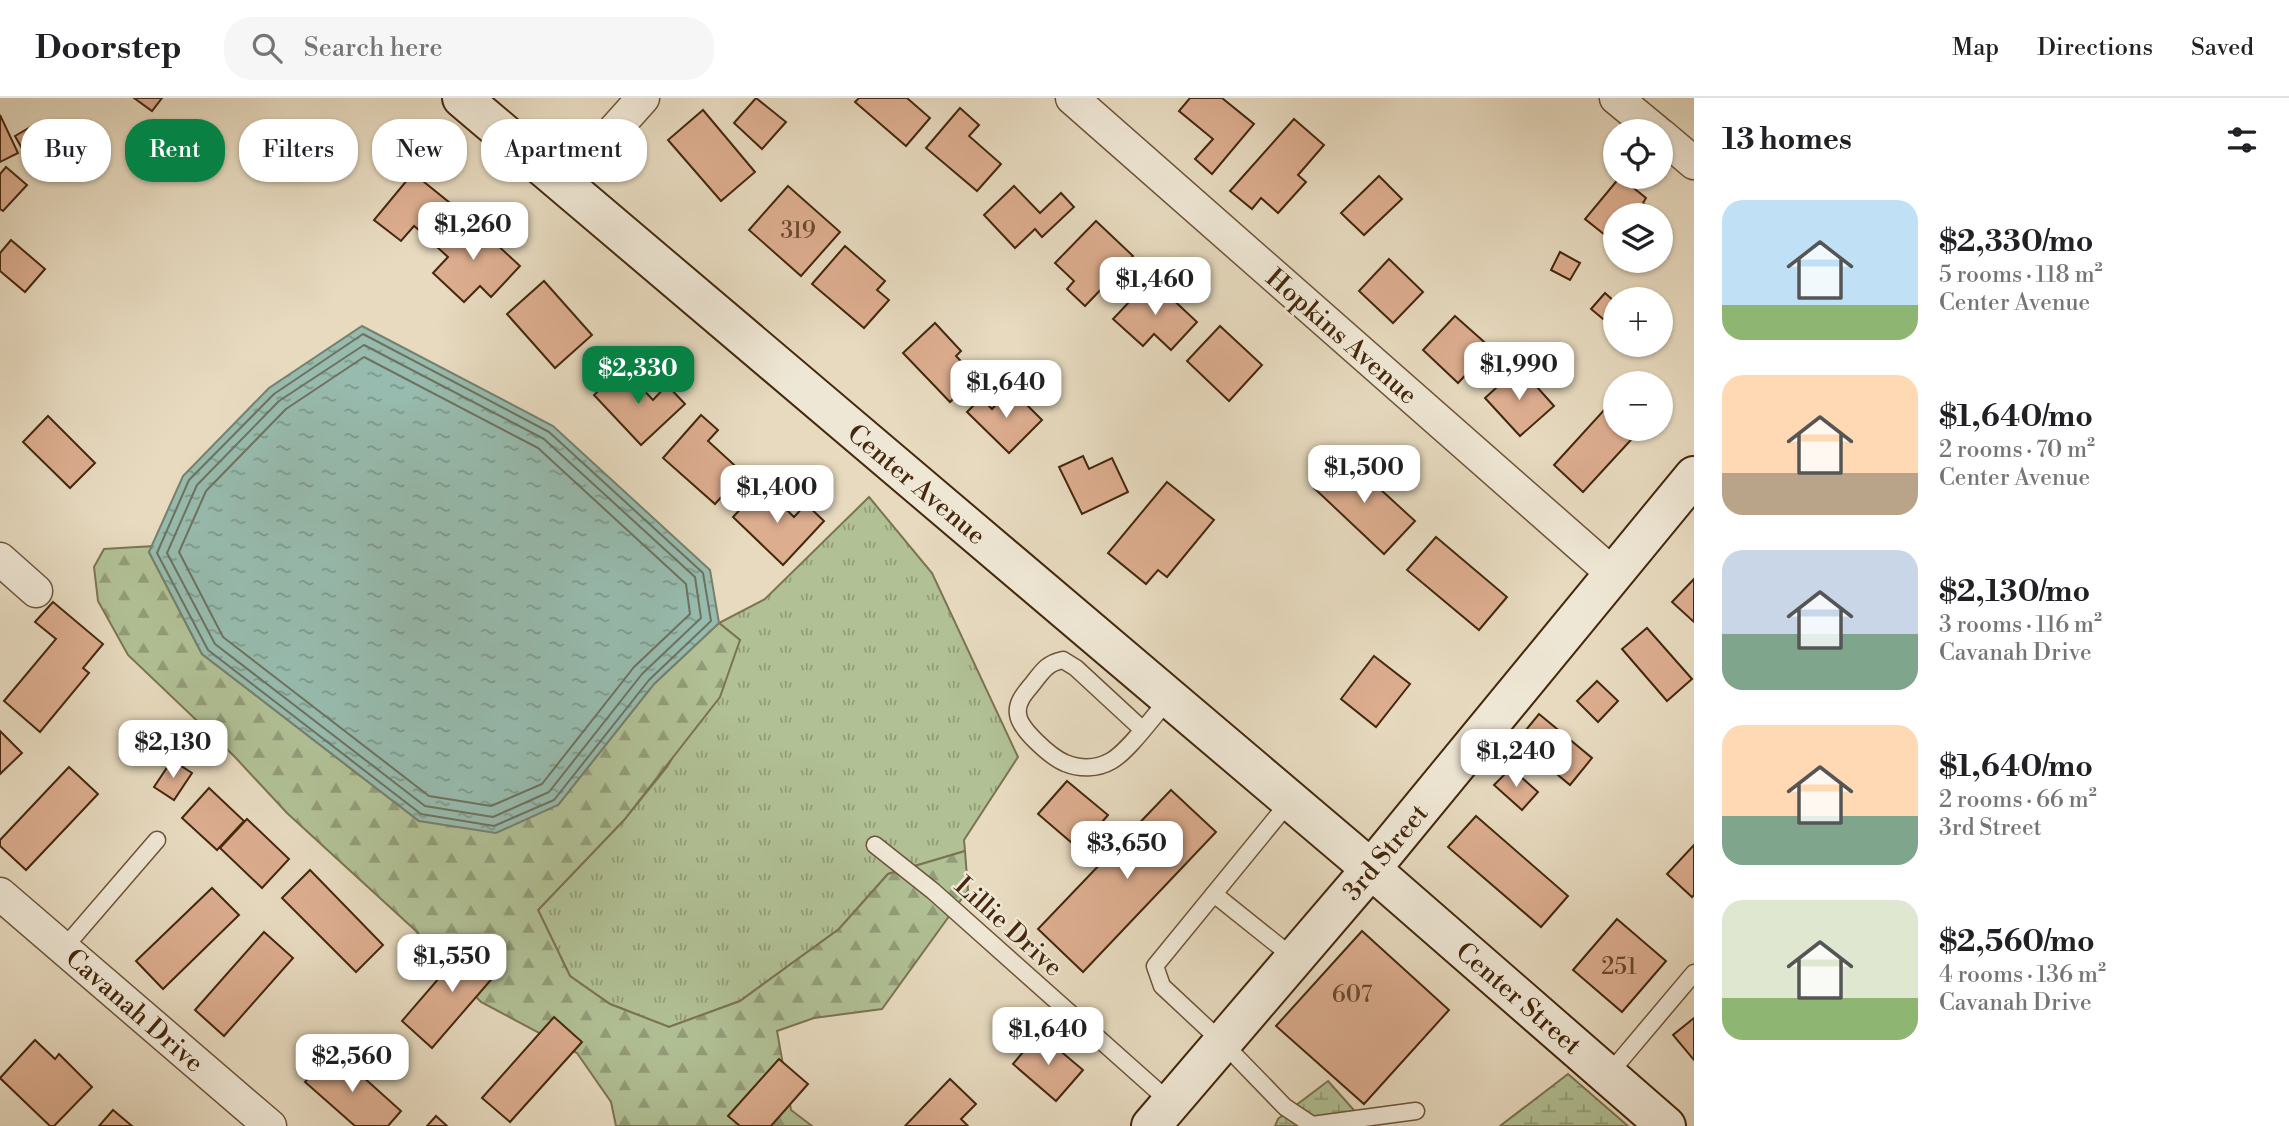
<!DOCTYPE html>
<meta charset="utf-8">
<style>
body{margin:0;font-family:"Libre Bodoni",serif;background:#f6f6f6;color:#202124;height:100vh;display:flex;flex-direction:column;font-size:26px;white-space:nowrap}
*{box-sizing:border-box;margin:0}
p{font-size:23px;color:#757577}
.icon{flex:none;width:38px;height:38px;fill:none;stroke:currentColor;stroke-width:2;stroke-linecap:round;stroke-linejoin:round}
.map{position:relative;flex:1;overflow:hidden}
.side{display:flex;flex-direction:column;background:#fff;width:595px}
.side>*{flex:none}
.hud{position:absolute;left:21px;top:21px;width:665px;height:63px;display:flex;gap:14px}
.fabs{position:absolute;left:1603px;top:21px;display:grid;gap:14px}
.fabs a{display:grid;place-items:center;width:70px;height:70px;border-radius:50%;background:#fff;box-shadow:0 2px 5px #0004;font-size:35px}
.price{position:absolute;translate:-50% -60px;padding:0 16px;border-radius:14px;background:#fff;color:#222;font-size:23px;line-height:46px;filter:drop-shadow(0 2px 4px #0008)}
.price::after{content:'';position:absolute;left:50%;top:42px;width:21px;height:16px;margin-left:-10px;background:inherit;clip-path:polygon(0 0,100% 0,50% 100%)}
.price.active{background:#0b8043;color:#fff}
ul{padding:0;list-style:none}
li{display:flex;align-items:center;gap:21px;height:175px;padding:0 28px}
li span{display:grid;place-items:center;flex:none;width:196px;height:140px;border-radius:21px;color:#555}
li>.icon{margin-inline-start:auto}
span .icon{width:84px;height:84px;fill:#fffc;stroke-width:1}
li b{font-size:30px}
h2{display:flex;justify-content:space-between;align-items:center;height:84px;padding:0 28px;font-size:30px}
.tag{padding:0 24px;border-radius:28px;background:#fff;box-shadow:0 2px 5px #0004;font-size:24px;line-height:63px}
.tag.active{background:#0b8043;color:#fff}
header{display:flex;align-items:center;gap:42px;box-sizing:border-box;height:98px;padding:0 35px;background:#fff;border-bottom:2px solid #e0e0e0}
header strong{font-size:33px}
nav{display:flex;gap:38px;margin-inline-start:auto;font-size:24px}
.search{width:490px;height:63px;background:#f6f6f6;display:flex;align-items:center;gap:18px;box-sizing:border-box;padding:0 24px;border-radius:28px;color:#757577;font-size:26px}
main{display:flex;flex:1;min-height:0}
.map>svg:first-child{display:block}
.grass{fill:url(#grass-tufts);stroke:#7b7451;stroke-width:2}
.forest{fill:url(#forest-firs);stroke:#7b7451;stroke-width:2}
.wetland{fill:url(#wetland-marsh);stroke:#7b7451;stroke-width:2}
.water{fill:url(#water-ripples);stroke:#76806e;stroke-width:2}
.lines{fill:none;stroke-linecap:round;stroke-linejoin:round}
.shore{stroke:#6e725e;stroke-width:2}
.building{fill:#dcad8f;stroke:#45280d;stroke-width:2}
.lane-casing{stroke:#6e543a;stroke-width:19}
.street-casing{stroke:#6e543a;stroke-width:35}
.secondary-casing{stroke:#45280d;stroke-width:42}
.lane{stroke:#efe7d5;stroke-width:16}
.street{stroke:#efe7d5;stroke-width:32}
.secondary{stroke:#efe7d5;stroke-width:38}
.labels{text-anchor:middle;stroke-width:5;stroke-linejoin:round;paint-order:stroke}
.number-label{font-size:23px;fill:#6b492e}
.street-label{font-size:26px;fill:#45280d;stroke:#efe7d5}
</style>
<header>
<strong>Doorstep</strong>
<div class="search"><svg class="icon" aria-label="search" viewBox="0 0 24 24"><circle cx="10" cy="10" r="6"/><path d="M15 15l6 6"/></svg>Search here</div>
<nav><a>Map</a><a>Directions</a><a>Saved</a></nav>
</header>
<main>
<div class="map">
<svg width="1694" height="1028" viewBox="0 0 1694 1028">
<defs>
<pattern id="grass-tufts" width="24" height="20" patternUnits="userSpaceOnUse" patternTransform="scale(1.75)"><rect width="24" height="20" fill="#b1c095"/><path d="M3 7l-1-3M5 7V3M7 7l1-3M15 17l-1-3M17 17v-4M19 17l1-3" fill="none" stroke="#929c78"/></pattern>
<pattern id="forest-firs" width="22" height="20" patternUnits="userSpaceOnUse" patternTransform="scale(1.75)"><rect width="22" height="20" fill="#b1c095"/><path d="M5 1l3.5 6h-7zM16 11l3.5 6h-7z" fill="#929c78"/></pattern>
<pattern id="wetland-marsh" width="20" height="14" patternUnits="userSpaceOnUse" patternTransform="scale(1.75)"><rect width="20" height="14" fill="#b1c095"/><path d="M1 5h8M5 5V1M11 12h8M15 12V8" fill="none" stroke="#929c78"/></pattern>
<pattern id="water-ripples" width="26" height="14" patternUnits="userSpaceOnUse" patternTransform="scale(1.75)"><rect width="26" height="14" fill="#97bbae"/><path d="M2 4q2-2 4 0t4 0M15 11q2-2 4 0t4 0" fill="none" stroke="#7d988c"/></pattern>
</defs>
<rect width="100%" height="100%" fill="#e7dabf"/>
<filter id="stains"><feTurbulence type="fractalNoise" baseFrequency=".00286" numOctaves="4"/><feColorMatrix values="0 0 0 0 .2 0 0 0 0 .09 0 0 0 0 .02 0 0 0 .5 -.17"/></filter>
<radialGradient id="worn" r=".72"><stop offset=".6" stop-color="#630" stop-opacity="0"/><stop offset="1" stop-color="#630" stop-opacity=".3"/></radialGradient>
<polygon class="grass" points="869,399 932,475 1018,659 964,742 965,753 888,776 839,831 740,903 669,929 610,906 570,878 538,812 624,722 667,669 740,542 719,525 765,501"/>
<polygon class="forest" points="152,448 149,454 202,556 419,723 558,707 654,586 719,525 740,542 720,599 624,722 538,812 570,878 610,906 669,929 740,903 839,831 888,776 965,753 968,792 882,911 814,920 777,933 791,1012 812,1028 616,1028 611,1004 577,955 481,904 443,865 416,833 287,715 234,658 128,557 98,503 94,469 104,451"/>
<g class="wetland">
<polygon points="1568,976 1628,1028 1500,1028"/>
<polygon points="1328,983 1368,1028 1275,1028 1278,1021"/>
</g>
<polygon class="water" points="362,228 553,328 710,472 719,525 654,586 558,707 496,735 419,723 202,556 149,454 183,378 269,290"/>
<g class="lines">
<g class="shore">
<polygon points="363,236 549,334 703,475 711,523 649,582 554,702 494,728 421,716 208,552 157,455 189,382 274,296"/>
<polygon points="364,247 544,341 695,479 701,520 642,576 549,694 493,719 425,708 215,546 167,455 197,387 279,303"/>
<polygon points="364,259 538,350 686,486 690,516 634,569 542,686 491,708 429,698 223,539 179,454 206,393 286,311"/>
</g>
</g>
<g class="building">
<polygon points="134,0 162,0 152,13"/>
<polygon points="756,0 786,24 762,51 734,25"/>
<polygon points="859,0 907,0 930,20 906,48 855,4"/>
<polygon points="1190,0 1222,0 1254,26 1212,76 1195,61 1213,41 1179,13"/>
<polygon points="960,10 979,27 969,38 1001,66 977,93 926,50"/>
<polygon points="703,12 755,74 721,103 668,42"/>
<polygon points="0,17 18,55 0,64"/>
<polygon points="1294,21 1324,47 1298,77 1306,84 1278,115 1261,100 1252,111 1230,93"/>
<polygon points="39,24 52,46 28,61 15,38"/>
<polygon points="6,69 27,87 3,113 0,111 0,76"/>
<polygon points="413,75 450,105 425,137 414,128 401,143 374,122"/>
<polygon points="1379,78 1402,101 1364,137 1341,115"/>
<polygon points="1620,79 1646,100 1643,105 1648,109 1642,117 1615,117 1615,145 1585,121"/>
<polygon points="788,88 840,134 801,178 749,132"/>
<polygon points="1014,88 1040,115 1061,95 1074,109 1042,139 1035,131 1015,150 984,117"/>
<polygon points="466,118 520,168 491,199 480,188 464,204 433,175 448,159 437,149"/>
<polygon points="1096,123 1133,158 1085,208 1067,191 1074,183 1055,165"/>
<polygon points="11,142 45,171 25,194 0,173 0,155"/>
<polygon points="845,148 885,183 877,192 889,202 864,230 812,186"/>
<polygon points="1560,154 1580,165 1570,182 1551,172"/>
<polygon points="1389,161 1423,194 1393,225 1359,193"/>
<polygon points="1151,181 1197,224 1171,252 1154,236 1143,248 1113,221"/>
<polygon points="544,183 592,237 555,270 507,216"/>
<polygon points="1605,195 1615,204 1615,216 1608,225 1591,211"/>
<polygon points="1455,218 1491,250 1458,285 1423,252"/>
<polygon points="935,225 961,253 956,258 976,279 950,304 903,255"/>
<polygon points="1220,228 1262,267 1229,303 1187,263"/>
<polygon points="1519,269 1554,308 1520,338 1485,300"/>
<polygon points="623,270 653,302 667,287 685,306 641,347 594,297"/>
<polygon points="1011,291 1042,322 1009,355 967,314 981,300 992,311"/>
<polygon points="1615,300 1615,331 1641,331 1583,394 1554,367"/>
<polygon points="701,317 718,332 708,343 743,375 715,406 663,360"/>
<polygon points="48,318 95,365 70,390 23,344"/>
<polygon points="1083,358 1089,371 1112,360 1128,394 1082,416 1059,369"/>
<polygon points="1344,358 1415,423 1384,456 1314,390"/>
<polygon points="1167,384 1214,422 1167,479 1158,472 1146,486 1108,455"/>
<polygon points="762,388 794,419 806,406 824,423 783,467 733,419"/>
<polygon points="1436,439 1507,499 1479,532 1407,472"/>
<polygon points="1694,481 1694,524 1672,504"/>
<polygon points="53,504 103,546 83,570 89,575 40,634 4,603 56,541 35,524"/>
<polygon points="1647,530 1692,581 1667,603 1622,551"/>
<polygon points="1374,558 1410,586 1376,629 1341,601"/>
<polygon points="1597,583 1618,603 1598,624 1577,603"/>
<polygon points="1539,616 1592,660 1570,687 1517,643"/>
<polygon points="0,633 22,655 0,676"/>
<polygon points="172,662 192,675 174,702 154,689"/>
<polygon points="69,669 98,696 26,772 0,748 0,742"/>
<polygon points="1511,670 1538,694 1522,712 1494,687"/>
<polygon points="1067,683 1108,717 1079,751 1038,716"/>
<polygon points="209,690 244,723 217,752 182,720"/>
<polygon points="1171,692 1216,734 1083,874 1038,831"/>
<polygon points="1476,718 1568,798 1541,829 1448,749"/>
<polygon points="247,721 289,761 262,790 220,750"/>
<polygon points="1694,747 1694,797 1692,799 1667,776"/>
<polygon points="310,772 383,847 356,874 282,800"/>
<polygon points="212,790 239,817 163,891 136,863"/>
<polygon points="1617,821 1666,863 1622,914 1573,872"/>
<polygon points="1362,833 1449,912 1364,1006 1276,928"/>
<polygon points="264,834 293,860 224,938 195,912"/>
<polygon points="471,843 502,869 432,950 402,923"/>
<polygon points="554,919 582,944 510,1024 482,1000"/>
<polygon points="1694,920 1694,962 1673,937"/>
<polygon points="1039,935 1083,972 1056,1003 1013,966"/>
<polygon points="35,942 55,961 59,956 92,989 54,1028 50,1028 0,980"/>
<polygon points="333,952 401,1013 388,1028 355,1028 305,984"/>
<polygon points="779,961 808,986 771,1028 740,1028 728,1018"/>
<polygon points="950,981 976,1006 961,1021 968,1028 905,1028"/>
<polygon points="113,1012 132,1028 99,1028"/>
<polygon points="436,1018 447,1028 427,1028"/>
</g>
<g class="lines">
<g class="lane-casing">
<g id="lane">
<path d="M1142,631L1076,570L1063,562C1048,565 1043,572 1034,584C1027,593 1016,603 1018,616C1019,631 1051,659 1065,665C1080,671 1097,671 1111,663C1129,653 1154,617 1169,601"/>
<polyline points="1290,703 1155,868 1162,888 1223,945 1285,1009 1312,1027 1416,1013"/>
<polyline points="875,747 933,793 1171,1005"/>
<polyline points="1214,796 1294,860"/>
<polyline points="63,851 157,742"/>
<polyline points="1608,977 1694,875"/>
</g>
</g>
<g class="street-casing">
<g id="street">
<polyline points="1072,0 1613,476"/>
<polyline points="1616,0 1656,33"/>
<polyline points="1661,37 1694,65"/>
<polyline points="565,87 643,0"/>
<polyline points="0,461 36,493"/>
<polyline points="0,796 270,1028"/>
</g>
</g>
<g class="secondary-casing">
<g id="secondary">
<polyline points="462,0 1371,771 1666,1028"/>
<polyline points="1151,1028 1371,771 1694,378"/>
</g>
</g>
<use href="#lane" class="lane"/>
<use href="#street" class="street"/>
<use href="#secondary" class="secondary"/>
</g>
<g class="labels">
<g class="number-label">
<text x="798" y="140">319</text>
<text x="1619" y="876">251</text>
<text x="1352" y="904">607</text>
</g>
<g class="street-label">
<text transform="translate(1342 238) rotate(41)" y="9">Hopkins Avenue</text>
<text transform="translate(917 386) rotate(40)" y="9">Center Avenue</text>
<text transform="translate(1385 754) rotate(-50)" y="9">3rd Street</text>
<text transform="translate(1009 828) rotate(42)" y="9">Lillie Drive</text>
<text transform="translate(1519 900) rotate(41)" y="9">Center Street</text>
<text transform="translate(135 912) rotate(41)" y="9">Cavanah Drive</text>
</g>
</g>
<rect width="100%" height="100%" filter="url(#stains)"/>
<rect width="100%" height="100%" fill="url(#worn)"/>
</svg>
<div class="fabs">
<a><svg class="icon" aria-label="locate" viewBox="0 0 24 24"><circle cx="12" cy="12" r="6"/><path d="M12 2v4M12 18v4M2 12h4M18 12h4"/></svg></a>
<a><svg class="icon" aria-label="layers" viewBox="0 0 24 24"><path d="M12 4l9 5-9 5-9-5zM3 14l9 5 9-5"/></svg></a>
<a>+</a>
<a>−</a>
</div>
<b class="price" style="left:473px;top:164px">$1,260</b>
<b class="price" style="left:1155px;top:219px">$1,460</b>
<b class="price" style="left:1519px;top:304px">$1,990</b>
<b class="price active" style="left:638px;top:308px">$2,330</b>
<b class="price" style="left:1006px;top:322px">$1,640</b>
<b class="price" style="left:1364px;top:407px">$1,500</b>
<b class="price" style="left:777px;top:427px">$1,400</b>
<b class="price" style="left:173px;top:682px">$2,130</b>
<b class="price" style="left:1516px;top:691px">$1,240</b>
<b class="price" style="left:1127px;top:783px">$3,650</b>
<b class="price" style="left:452px;top:896px">$1,550</b>
<b class="price" style="left:1048px;top:969px">$1,640</b>
<b class="price" style="left:352px;top:996px">$2,560</b>
<div class="hud">
<a class="tag">Buy</a>
<a class="tag active">Rent</a>
<a class="tag">Filters</a>
<a class="tag">New</a>
<a class="tag">Apartment</a>
</div>
</div>
<section class="side">
<h2>13 homes<svg class="icon" aria-label="filters" viewBox="0 0 24 24"><path d="M4 7h16M4 17h16"/><circle cx="9" cy="7" r="2"/><circle cx="15" cy="17" r="2"/></svg></h2>
<ul>
<li><span style="background:linear-gradient(#bfe0f5 75%,#8fb573 0)"><svg class="icon" aria-label="home" viewBox="0 0 24 24"><path d="M3 11l9-7 9 7M6 9v11h12V9"/></svg></span><div><b>$2,330/mo</b><p>5 rooms · 118 m²</p><p>Center Avenue</p></div></li>
<li><span style="background:linear-gradient(#ffd9b3 70%,#b9a48a 0)"><svg class="icon" aria-label="home" viewBox="0 0 24 24"><path d="M3 11l9-7 9 7M6 9v11h12V9"/></svg></span><div><b>$1,640/mo</b><p>2 rooms · 70 m²</p><p>Center Avenue</p></div></li>
<li><span style="background:linear-gradient(#c9d6e8 60%,#7fa58c 0)"><svg class="icon" aria-label="home" viewBox="0 0 24 24"><path d="M3 11l9-7 9 7M6 9v11h12V9"/></svg></span><div><b>$2,130/mo</b><p>3 rooms · 116 m²</p><p>Cavanah Drive</p></div></li>
<li><span style="background:linear-gradient(#ffd9b3 65%,#7fa58c 0)"><svg class="icon" aria-label="home" viewBox="0 0 24 24"><path d="M3 11l9-7 9 7M6 9v11h12V9"/></svg></span><div><b>$1,640/mo</b><p>2 rooms · 66 m²</p><p>3rd Street</p></div></li>
<li><span style="background:linear-gradient(#dfe7d0 70%,#8fb573 0)"><svg class="icon" aria-label="home" viewBox="0 0 24 24"><path d="M3 11l9-7 9 7M6 9v11h12V9"/></svg></span><div><b>$2,560/mo</b><p>4 rooms · 136 m²</p><p>Cavanah Drive</p></div></li>
</ul>
</section>
</main>
